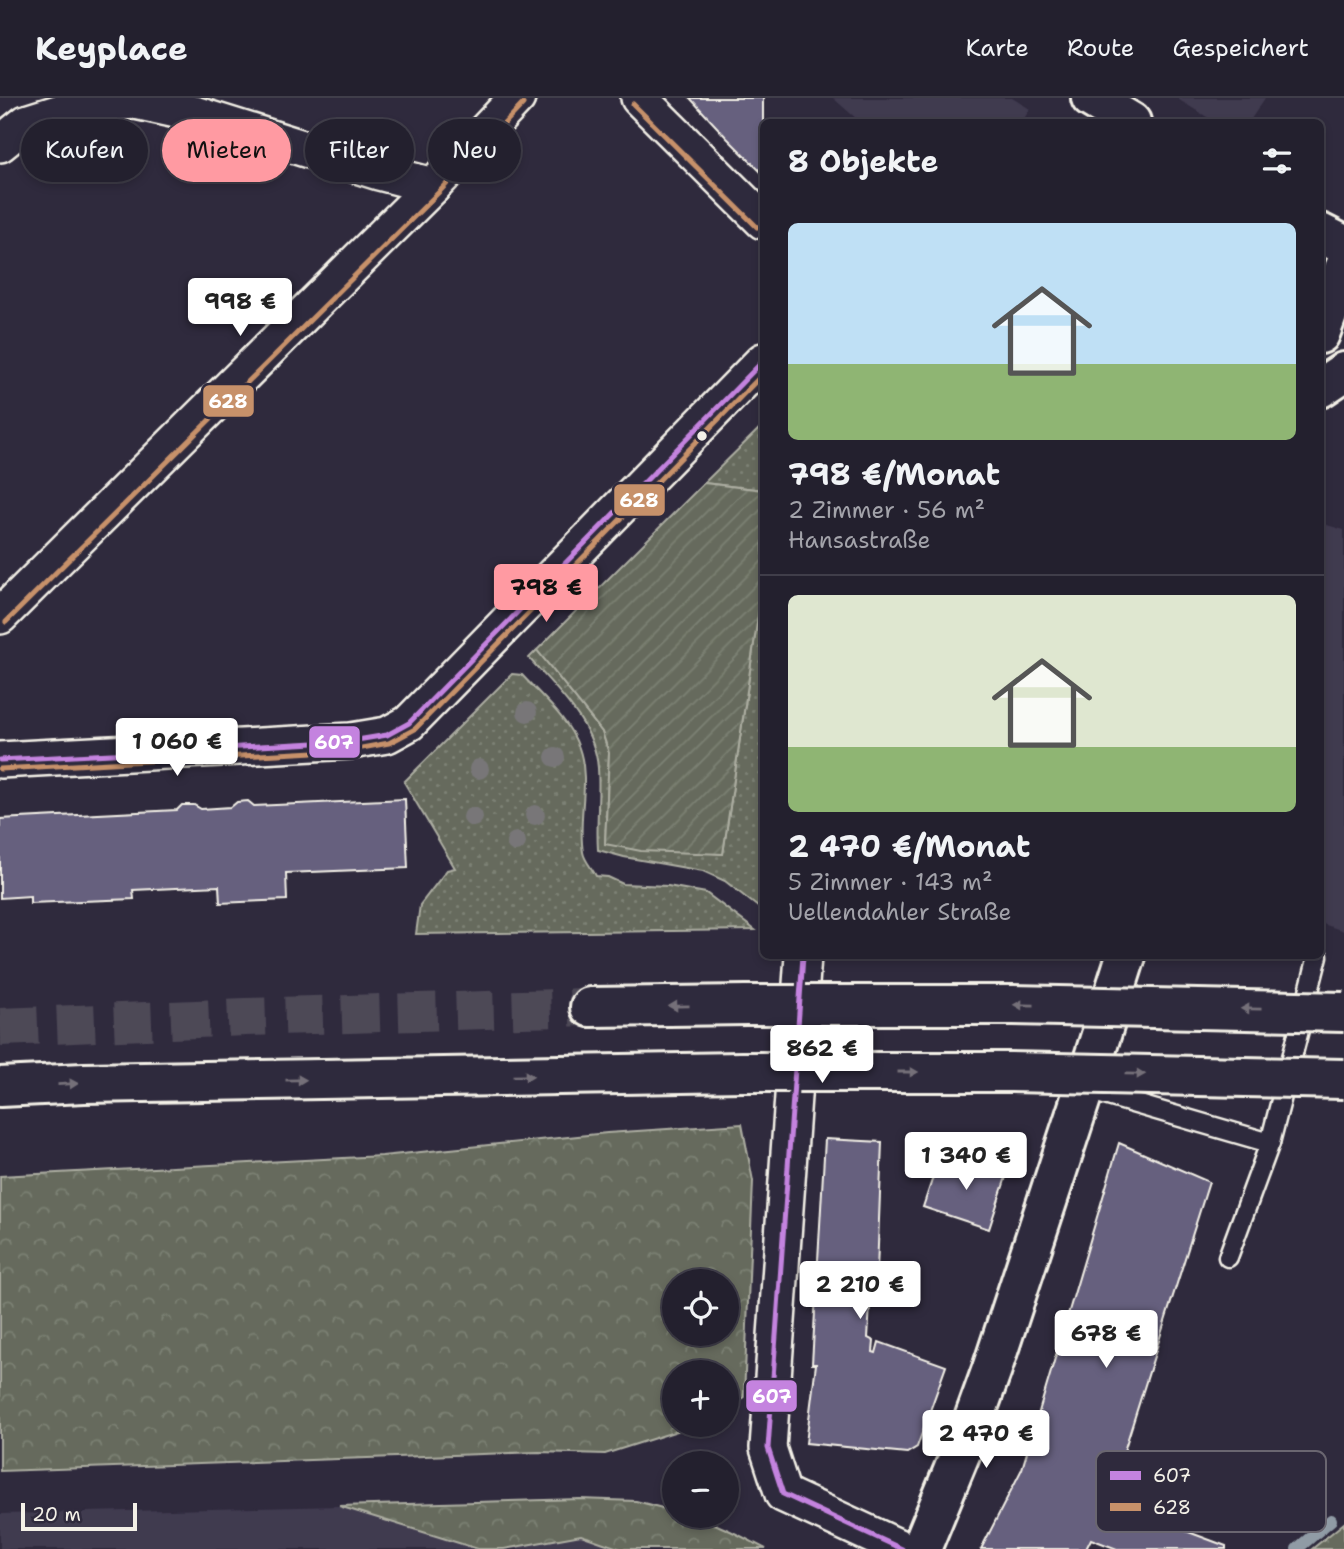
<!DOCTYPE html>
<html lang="de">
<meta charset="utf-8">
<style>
body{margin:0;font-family:"Shantell Sans",sans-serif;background:#2b2836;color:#f1f3f6;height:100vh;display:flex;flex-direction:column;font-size:26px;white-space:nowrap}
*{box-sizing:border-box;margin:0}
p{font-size:23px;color:#a3a3aa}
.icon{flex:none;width:38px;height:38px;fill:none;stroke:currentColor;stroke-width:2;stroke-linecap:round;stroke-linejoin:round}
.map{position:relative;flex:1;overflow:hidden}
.side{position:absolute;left:760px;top:21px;width:564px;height:840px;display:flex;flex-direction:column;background:#23202e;border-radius:10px;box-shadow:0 4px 10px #0003,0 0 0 2px #403e4a}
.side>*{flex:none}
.top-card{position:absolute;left:21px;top:21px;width:634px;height:63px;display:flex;gap:14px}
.tools{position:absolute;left:662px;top:1171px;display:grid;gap:14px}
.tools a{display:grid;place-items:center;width:77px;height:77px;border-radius:50%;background:#23202e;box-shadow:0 4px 10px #0003,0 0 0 2px #403e4a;font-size:35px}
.scale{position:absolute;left:21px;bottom:18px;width:116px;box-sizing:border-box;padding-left:7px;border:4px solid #f4f1e8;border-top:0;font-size:19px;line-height:24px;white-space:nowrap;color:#f4f1e8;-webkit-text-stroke:5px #2f2a3d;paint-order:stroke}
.price{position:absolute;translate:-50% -60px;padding:0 16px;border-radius:7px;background:#fff;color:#222;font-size:23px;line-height:46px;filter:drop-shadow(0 2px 4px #0008)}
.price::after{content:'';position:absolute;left:50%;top:42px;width:21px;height:16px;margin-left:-10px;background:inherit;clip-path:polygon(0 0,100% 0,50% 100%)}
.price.active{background:#ff9aa2;color:#111}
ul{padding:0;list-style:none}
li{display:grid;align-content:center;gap:14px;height:371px;padding:0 28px}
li+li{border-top:2px solid #403e4a}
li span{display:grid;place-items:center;height:217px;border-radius:10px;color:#555}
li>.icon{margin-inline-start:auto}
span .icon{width:126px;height:126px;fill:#fffc;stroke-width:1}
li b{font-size:30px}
h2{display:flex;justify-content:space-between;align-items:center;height:84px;padding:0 28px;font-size:30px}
.pill{padding:0 24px;border-radius:32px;background:#23202e;box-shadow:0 4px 10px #0003,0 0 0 2px #403e4a;font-size:24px;line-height:63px}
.pill.active{background:#ff9aa2;color:#111}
header{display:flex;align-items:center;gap:42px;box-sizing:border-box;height:98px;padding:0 35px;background:#23202e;border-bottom:2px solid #403e4a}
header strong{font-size:33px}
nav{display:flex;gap:38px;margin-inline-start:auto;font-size:24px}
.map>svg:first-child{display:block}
.built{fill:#403a50}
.grass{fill:url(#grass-dots);stroke:#adaea2;stroke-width:2}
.forest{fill:url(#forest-crowns);stroke:#adaea2;stroke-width:2;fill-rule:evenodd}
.garden{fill:url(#garden-furrows);stroke:#adaea2;stroke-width:2}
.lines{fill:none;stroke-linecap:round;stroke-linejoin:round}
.stream{stroke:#909ba5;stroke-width:12}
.building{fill:#66607e;stroke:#f4f1e8;stroke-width:2}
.highway-tunnel{stroke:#4d4857;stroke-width:38;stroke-dasharray:38 19;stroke-linecap:butt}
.lane-casing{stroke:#f4f1e8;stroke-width:23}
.street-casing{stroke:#f4f1e8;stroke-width:40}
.secondary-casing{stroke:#f4f1e8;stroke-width:44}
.highway-casing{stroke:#f4f1e8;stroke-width:44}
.lane{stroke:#2f2a3d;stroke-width:18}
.street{stroke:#2f2a3d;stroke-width:35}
.secondary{stroke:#2f2a3d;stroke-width:38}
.highway{stroke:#2f2a3d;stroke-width:38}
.highway-bridge-casing{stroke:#f4f1e8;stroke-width:44;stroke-linecap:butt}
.highway-bridge{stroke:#2f2a3d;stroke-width:38}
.bus-1-casing{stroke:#2f2a3d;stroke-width:10}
.bus-2-casing{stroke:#2f2a3d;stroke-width:10}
.bus-1{stroke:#c483df;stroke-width:5}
.bus-2{stroke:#c7916a;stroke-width:5}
.tree{fill:#787678}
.oneway{fill:#747079}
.bus-dot{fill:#f4f1e8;stroke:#2f2a3d;stroke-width:2.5}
.key{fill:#2f2a3d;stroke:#6a6670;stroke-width:2}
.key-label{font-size:19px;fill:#f4f1e8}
.line-badge{stroke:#2f2a3d;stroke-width:2.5}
.badge-label{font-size:19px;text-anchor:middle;font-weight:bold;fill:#fff}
</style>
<header>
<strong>Keyplace</strong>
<nav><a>Karte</a><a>Route</a><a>Gespeichert</a></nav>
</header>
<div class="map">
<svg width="1344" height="1451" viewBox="0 0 1344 1451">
<defs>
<pattern id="grass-dots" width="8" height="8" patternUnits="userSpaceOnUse" patternTransform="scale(1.75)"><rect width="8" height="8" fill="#666b5d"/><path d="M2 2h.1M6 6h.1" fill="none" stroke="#7c8174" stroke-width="1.8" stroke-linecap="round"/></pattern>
<pattern id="forest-crowns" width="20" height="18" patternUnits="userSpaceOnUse" patternTransform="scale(1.75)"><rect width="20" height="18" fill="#666b5d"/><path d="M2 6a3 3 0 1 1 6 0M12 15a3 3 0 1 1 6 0" fill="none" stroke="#7c8174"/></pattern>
<pattern id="garden-furrows" width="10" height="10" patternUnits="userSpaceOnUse" patternTransform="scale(1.75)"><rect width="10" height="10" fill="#666b5d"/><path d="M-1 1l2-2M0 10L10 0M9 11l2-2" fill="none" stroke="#7c8174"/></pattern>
</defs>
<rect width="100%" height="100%" fill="#2f2a3d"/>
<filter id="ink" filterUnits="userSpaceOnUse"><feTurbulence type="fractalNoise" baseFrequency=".0143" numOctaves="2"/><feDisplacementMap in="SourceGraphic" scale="14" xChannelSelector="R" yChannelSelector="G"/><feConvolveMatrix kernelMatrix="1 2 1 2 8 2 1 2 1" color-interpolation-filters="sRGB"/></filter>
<g filter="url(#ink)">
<g class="built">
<polygon points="833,0 1012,0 1030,11 1022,24 857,24 858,22"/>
<polygon points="1176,0 1265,0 1249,24 1215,24"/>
<polygon points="1320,425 1344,432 1344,833 1320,825"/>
<polygon points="339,1408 478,1451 0,1451 0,1416"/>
<polygon points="581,1437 621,1451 504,1451"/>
</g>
<g class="grass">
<polygon points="763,327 763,392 704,385"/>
<path d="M763,484V813L725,783L703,773L624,759L598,752C596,724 600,697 598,670C595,626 556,591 529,560L537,552L602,634L609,655L605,746L723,756Z"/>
<path d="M512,576L522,577C542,599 569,621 579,650C591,684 577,719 583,754C584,762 592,770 596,778L608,779L623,786L668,788L706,795L755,832L416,836L420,807L447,772L455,770L404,684Z"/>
</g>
<g class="forest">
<path d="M742,1026L753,1083L744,1299L726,1310V1274H674V1326L696,1327L605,1356L539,1354L0,1373V1078L382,1058L607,1035ZM674,1183H726V1236H674Z"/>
<path d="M580,1401L636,1403L674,1413V1418C708,1418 736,1436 766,1451H621L581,1437L504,1451H478L339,1408Z"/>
<polygon points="1344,1425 1344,1451 1312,1451"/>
</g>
<polygon class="garden" points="704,385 763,392 763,484 723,756 641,753 605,746 609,655 602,634 537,552"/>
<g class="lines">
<polyline class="stream" points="1297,1451 1331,1422"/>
</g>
<g class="building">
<polygon points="690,0 763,0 763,76 727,40"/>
<polygon points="405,701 408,770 286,775 287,802 220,805 219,788 133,792 134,801 30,805 30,798 0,800 0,721 177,712 182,707 194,707 201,711 231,709 237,704 248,703 254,708"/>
<polygon points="825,1041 882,1044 877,1173 872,1173 868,1240 874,1243 873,1254 876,1255 879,1244 946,1268 917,1349 907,1355 806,1345 816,1266 812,1266"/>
<polygon points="1119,1045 1209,1084 1108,1404 1226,1448 1226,1451 1117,1451 1091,1441 1086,1451 981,1451 1022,1371"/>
<polygon points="949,1057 1007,1076 989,1131 923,1109 937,1067 945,1070"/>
</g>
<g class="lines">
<polyline class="highway-tunnel" points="0,929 245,919 590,909"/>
<g class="lane-casing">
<g id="lane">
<polyline points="1084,991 1270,1045 1228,1159"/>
<polyline points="1270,1045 1318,858"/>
</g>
</g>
<g class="street-casing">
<g id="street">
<polyline points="639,0 763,123"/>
<polyline points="0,46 26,25 83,7 135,3 194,16 379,74 433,88"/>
<polyline points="0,518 433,88 517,0"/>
<polyline points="0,662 351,643 387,637 409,625 763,263"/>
<polyline points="803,858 768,1350 783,1396 902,1451"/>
</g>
</g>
<g class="secondary-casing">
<g id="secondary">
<polyline points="1091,0 1131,24"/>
<polyline points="1320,135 1344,147"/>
<polyline points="1320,236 1344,171"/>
<polyline points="1320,290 1344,274"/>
<polyline points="921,1451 970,1332 992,1271 1084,991 1126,858"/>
</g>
</g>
<g class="highway-casing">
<g id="highway">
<polyline points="590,909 747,907"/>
<polyline points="0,989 84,985 742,974"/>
</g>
</g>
<use href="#lane" class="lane"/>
<use href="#street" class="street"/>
<use href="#secondary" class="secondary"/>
<use href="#highway" class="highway"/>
<g class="highway-bridge-casing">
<g id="highway-bridge">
<polyline points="747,907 1013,907 1344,914"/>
<polyline points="742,974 1010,974 1344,981"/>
</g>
</g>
<use href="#highway-bridge" class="highway-bridge"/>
<g class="bus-1-casing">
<g id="bus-1">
<polyline points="0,662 351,643 387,637 409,625 763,263"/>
<polyline points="803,858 768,1350 783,1396 902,1451"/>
</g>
</g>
<g class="bus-2-casing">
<g id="bus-2">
<polyline points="633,6 757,129"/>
<polyline points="6,524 439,94 523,6"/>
<polyline points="0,671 351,652 389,645 415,631 763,276"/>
</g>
</g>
<use href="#bus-1" class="bus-1"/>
<use href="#bus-2" class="bus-2"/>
</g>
<g class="tree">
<circle cx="527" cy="614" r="10"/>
<circle cx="555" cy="659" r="10"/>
<circle cx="479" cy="671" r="10"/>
<circle cx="535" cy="717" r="10"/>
<circle cx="473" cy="719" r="10"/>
<circle cx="516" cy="744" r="10"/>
</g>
<defs><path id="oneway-solid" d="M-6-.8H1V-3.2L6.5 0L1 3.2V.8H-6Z" transform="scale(1.75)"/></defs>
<g class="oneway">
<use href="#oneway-solid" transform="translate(1024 907) rotate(-179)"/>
<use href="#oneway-solid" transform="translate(679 908) rotate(179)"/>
<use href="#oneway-solid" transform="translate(1251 911) rotate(-179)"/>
<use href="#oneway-solid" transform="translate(908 974)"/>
<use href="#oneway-solid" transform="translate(1135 976) rotate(1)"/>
<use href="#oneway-solid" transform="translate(523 978) rotate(-1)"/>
<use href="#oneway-solid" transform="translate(296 982) rotate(-1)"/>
<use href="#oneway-solid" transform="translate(68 986) rotate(-3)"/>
</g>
</g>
<circle class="bus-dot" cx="702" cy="338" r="6"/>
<rect x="1096" y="1353" width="230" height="81" rx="10" class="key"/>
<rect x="1110" y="1373" width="31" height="9" fill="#c483df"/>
<rect x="1110" y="1405" width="31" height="8" fill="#c7916a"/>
<g class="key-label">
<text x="1153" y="1384">607</text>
<text x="1153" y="1416">628</text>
</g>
<g class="line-badge">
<rect x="202" y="286" width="53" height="34" rx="7" fill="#c7916a"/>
<rect x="613" y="385" width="53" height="34" rx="7" fill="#c7916a"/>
<rect x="308" y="627" width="53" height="34" rx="7" fill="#c483df"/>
<rect x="745" y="1281" width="53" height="34" rx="7" fill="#c483df"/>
</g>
<g class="badge-label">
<text x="228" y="310">628</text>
<text x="639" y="409">628</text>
<text x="334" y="651">607</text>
<text x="772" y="1305">607</text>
</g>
</svg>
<div class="tools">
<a><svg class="icon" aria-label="locate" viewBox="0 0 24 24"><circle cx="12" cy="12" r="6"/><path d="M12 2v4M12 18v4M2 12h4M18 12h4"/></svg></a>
<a>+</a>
<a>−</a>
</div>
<div class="scale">20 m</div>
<b class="price" style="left:240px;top:240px">998 €</b>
<b class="price active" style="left:546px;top:526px">798 €</b>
<b class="price" style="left:177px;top:680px">1 060 €</b>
<b class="price" style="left:822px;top:987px">862 €</b>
<b class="price" style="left:966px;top:1094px">1 340 €</b>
<b class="price" style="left:860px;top:1223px">2 210 €</b>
<b class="price" style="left:1106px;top:1272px">678 €</b>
<b class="price" style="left:986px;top:1372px">2 470 €</b>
<div class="top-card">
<a class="pill">Kaufen</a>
<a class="pill active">Mieten</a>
<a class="pill">Filter</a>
<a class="pill">Neu</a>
</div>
<section class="side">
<h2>8 Objekte<svg class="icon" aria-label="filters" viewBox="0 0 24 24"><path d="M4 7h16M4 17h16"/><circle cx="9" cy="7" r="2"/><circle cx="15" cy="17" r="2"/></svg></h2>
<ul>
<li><span style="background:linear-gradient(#bfe0f5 65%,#8fb573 0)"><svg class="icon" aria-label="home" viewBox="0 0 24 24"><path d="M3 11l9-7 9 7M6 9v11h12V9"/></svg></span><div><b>798 €/Monat</b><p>2 Zimmer · 56 m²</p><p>Hansastraße</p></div></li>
<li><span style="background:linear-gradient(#dfe7d0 70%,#8fb573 0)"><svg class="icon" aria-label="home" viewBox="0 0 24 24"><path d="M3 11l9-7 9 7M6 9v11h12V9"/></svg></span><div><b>2 470 €/Monat</b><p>5 Zimmer · 143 m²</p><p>Uellendahler Straße</p></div></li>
</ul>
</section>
</div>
